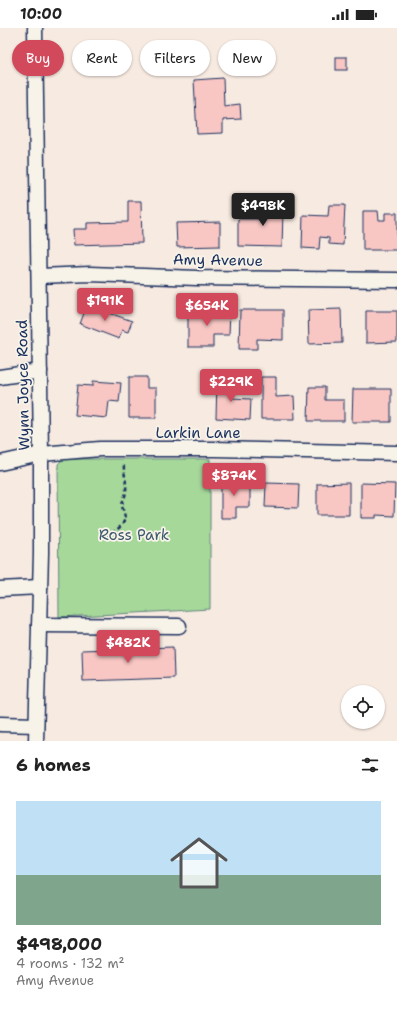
<!DOCTYPE html>
<meta charset="utf-8">
<style>
body{margin:0;font-family:"Shantell Sans",sans-serif;background:#f2f2f2;color:#222;height:100vh;display:flex;flex-direction:column;font-size:15px;white-space:nowrap}
*{box-sizing:border-box;margin:0}
p{font-size:13px;color:#767676}
.icon{flex:none;width:22px;height:22px;fill:none;stroke:currentColor;stroke-width:2;stroke-linecap:round;stroke-linejoin:round}
.map{position:relative;height:713px;overflow:hidden}
.panel{display:flex;flex-direction:column;background:#fff;flex:1}
.panel>*{flex:none}
.hud{position:absolute;left:12px;top:12px;width:373px;height:36px;display:flex;gap:8px}
.controls{position:absolute;left:341px;top:657px;display:grid;gap:8px}
.controls a{display:grid;place-items:center;width:44px;height:44px;border-radius:50%;background:#fff;box-shadow:0 1px 3px #0004;font-size:20px}
.price{position:absolute;translate:-50% -34px;padding:0 9px;border-radius:4px;background:#d1495b;color:#fff;font-size:13px;line-height:26px;filter:drop-shadow(0 1px 2px #0008)}
.price::after{content:'';position:absolute;left:50%;top:24px;width:12px;height:9px;margin-left:-6px;background:inherit;clip-path:polygon(0 0,100% 0,50% 100%)}
.price.on{background:#222;color:#fff}
ul{padding:0;list-style:none}
li{display:grid;align-content:center;gap:8px;height:212px;padding:0 16px}
li+li{border-top:1px solid #e0e0e0}
li span{display:grid;place-items:center;height:124px;border-radius:0px;color:#555}
li>.icon{margin-inline-start:auto}
span .icon{width:72px;height:72px;fill:#fffc;stroke-width:1}
li b{font-size:17px}
h2{display:flex;justify-content:space-between;align-items:center;height:48px;padding:0 16px;font-size:17px}
.pill{padding:0 14px;border-radius:18px;background:#fff;box-shadow:0 1px 3px #0004;font-size:14px;line-height:36px}
.pill.on{background:#d1495b;color:#fff}
.status{display:flex;justify-content:space-between;align-items:center;height:28px;padding:0 20px;background:#fff;direction:ltr}
.status svg{height:11px;fill:currentColor}
.map>svg:first-child{display:block}
.green{fill:#a6d89a;stroke:#60847c}
.building{fill:#f8c7c4;stroke:#1b2f5e}
.lines{fill:none;stroke-linecap:round;stroke-linejoin:round}
.minor-casing{stroke:#1b2f5e;stroke-width:17}
.path{stroke:#1b2f5e;stroke-width:2.5;stroke-dasharray:4 3;stroke-linecap:butt}
.minor{stroke:#f7f3e8;stroke-width:14}
.labels{text-anchor:middle;stroke-width:3.5;stroke-linejoin:round;paint-order:stroke}
.street-label{font-size:15px;fill:#1b2f5e;stroke:#f7f3e8}
.park-label{font-size:15px;fill:#3e596d;stroke:#f7f3e8}
</style>
<div class="status"><b>10:00</b><svg viewBox="0 0 49 12"><path d="M0 12V9h3v3zM5 12V6h3v6zM10 12V3h3v9zM15 12V0h3v12zM26 1h20v11H26zM47 4h2v5h-2z"/></svg></div>
<div class="map">
<svg width="397" height="713" viewBox="0 0 397 713">
<rect width="100%" height="100%" fill="#f7eae1"/>
<filter id="ink" filterUnits="userSpaceOnUse"><feTurbulence type="fractalNoise" baseFrequency=".025" numOctaves="2"/><feDisplacementMap in="SourceGraphic" scale="8" xChannelSelector="R" yChannelSelector="G"/><feConvolveMatrix kernelMatrix="1 2 1 2 8 2 1 2 1" color-interpolation-filters="sRGB"/></filter>
<g filter="url(#ink)">
<polygon class="green" points="63,431 210,431 210,581 59,589 58,436"/>
<g class="building">
<rect x="336" y="29" width="11" height="13"/>
<polygon points="223,50 224,78 240,76 241,91 223,92 223,105 197,106 194,52"/>
<polygon points="262,169 277,169 277,184 283,184 282,219 238,218 238,191 262,191"/>
<polygon points="128,173 141,173 142,215 74,217 73,201 87,201 87,195 128,194"/>
<polygon points="329,177 345,177 343,217 329,216 329,210 320,209 319,221 302,220 303,187 328,188"/>
<polygon points="363,183 378,183 379,192 385,192 385,185 397,185 397,222 363,222"/>
<polygon points="220,194 220,218 177,219 176,195"/>
<polygon points="87,277 132,293 128,304 122,302 119,311 80,296"/>
<polygon points="341,281 342,315 309,316 308,282"/>
<polygon points="188,282 230,282 229,307 213,307 213,319 188,319"/>
<polygon points="240,282 283,282 283,312 257,311 257,321 239,321"/>
<polygon points="366,283 397,283 397,314 366,315"/>
<polygon points="129,349 147,349 147,360 156,360 156,390 129,390"/>
<polygon points="261,349 276,349 276,369 294,368 295,391 261,391"/>
<polygon points="217,352 232,353 231,370 251,371 250,392 216,390"/>
<polygon points="93,353 121,355 119,374 109,373 107,390 75,387 78,357 93,358"/>
<polygon points="309,359 325,359 325,372 344,372 344,393 308,393"/>
<polygon points="353,361 391,361 391,394 352,394"/>
<polygon points="221,453 250,453 250,479 236,479 236,490 221,490"/>
<polygon points="266,455 299,456 298,480 265,479"/>
<polygon points="349,455 349,487 317,487 317,456"/>
<polygon points="361,455 395,456 394,488 376,487 376,490 361,490"/>
<polygon points="173,619 174,650 83,653 82,622"/>
</g>
<g class="lines">
<g class="minor-casing">
<g id="minor">
<polyline points="35,0 41,426 41,525 36,713"/>
<polyline points="39,248 90,246 197,250 397,252"/>
<polyline points="0,349 40,343"/>
<polyline points="0,435 41,426 100,421 214,421 397,425"/>
<polyline points="0,561 40,559"/>
<polyline points="39,597 179,598"/>
<polyline points="0,696 36,697"/>
</g>
</g>
<path class="path" d="M106,509C112,504 121,501 124,493C126,487 123,483 122,478C122,473 126,468 126,463C127,453 123,444 124,435"/>
<use href="#minor" class="minor"/>
</g>
</g>
<g class="labels">
<g class="street-label">
<text transform="translate(218 232) rotate(1)" y="5">Amy Avenue</text>
<text transform="translate(23 357) rotate(-91)" y="5">Wynn Joyce Road</text>
<text x="198" y="410">Larkin Lane</text>
</g>
<g class="park-label">
<text x="134" y="512">Ross Park</text>
</g>
</g>
</svg>
<div class="controls">
<a><svg class="icon" aria-label="locate" viewBox="0 0 24 24"><circle cx="12" cy="12" r="6"/><path d="M12 2v4M12 18v4M2 12h4M18 12h4"/></svg></a>
</div>
<b class="price on" style="left:263px;top:199px">$498K</b>
<b class="price" style="left:105px;top:294px">$191K</b>
<b class="price" style="left:207px;top:299px">$654K</b>
<b class="price" style="left:231px;top:375px">$229K</b>
<b class="price" style="left:234px;top:469px">$874K</b>
<b class="price" style="left:128px;top:636px">$482K</b>
<div class="hud">
<a class="pill on">Buy</a>
<a class="pill">Rent</a>
<a class="pill">Filters</a>
<a class="pill">New</a>
</div>
</div>
<section class="panel">
<h2>6 homes<svg class="icon" aria-label="filters" viewBox="0 0 24 24"><path d="M4 7h16M4 17h16"/><circle cx="9" cy="7" r="2"/><circle cx="15" cy="17" r="2"/></svg></h2>
<ul>
<li><span style="background:linear-gradient(#bfe0f5 60%,#7fa58c 0)"><svg class="icon" aria-label="home" viewBox="0 0 24 24"><path d="M3 11l9-7 9 7M6 9v11h12V9"/></svg></span><div><b>$498,000</b><p>4 rooms · 132 m²</p><p>Amy Avenue</p></div></li>
</ul>
</section>
